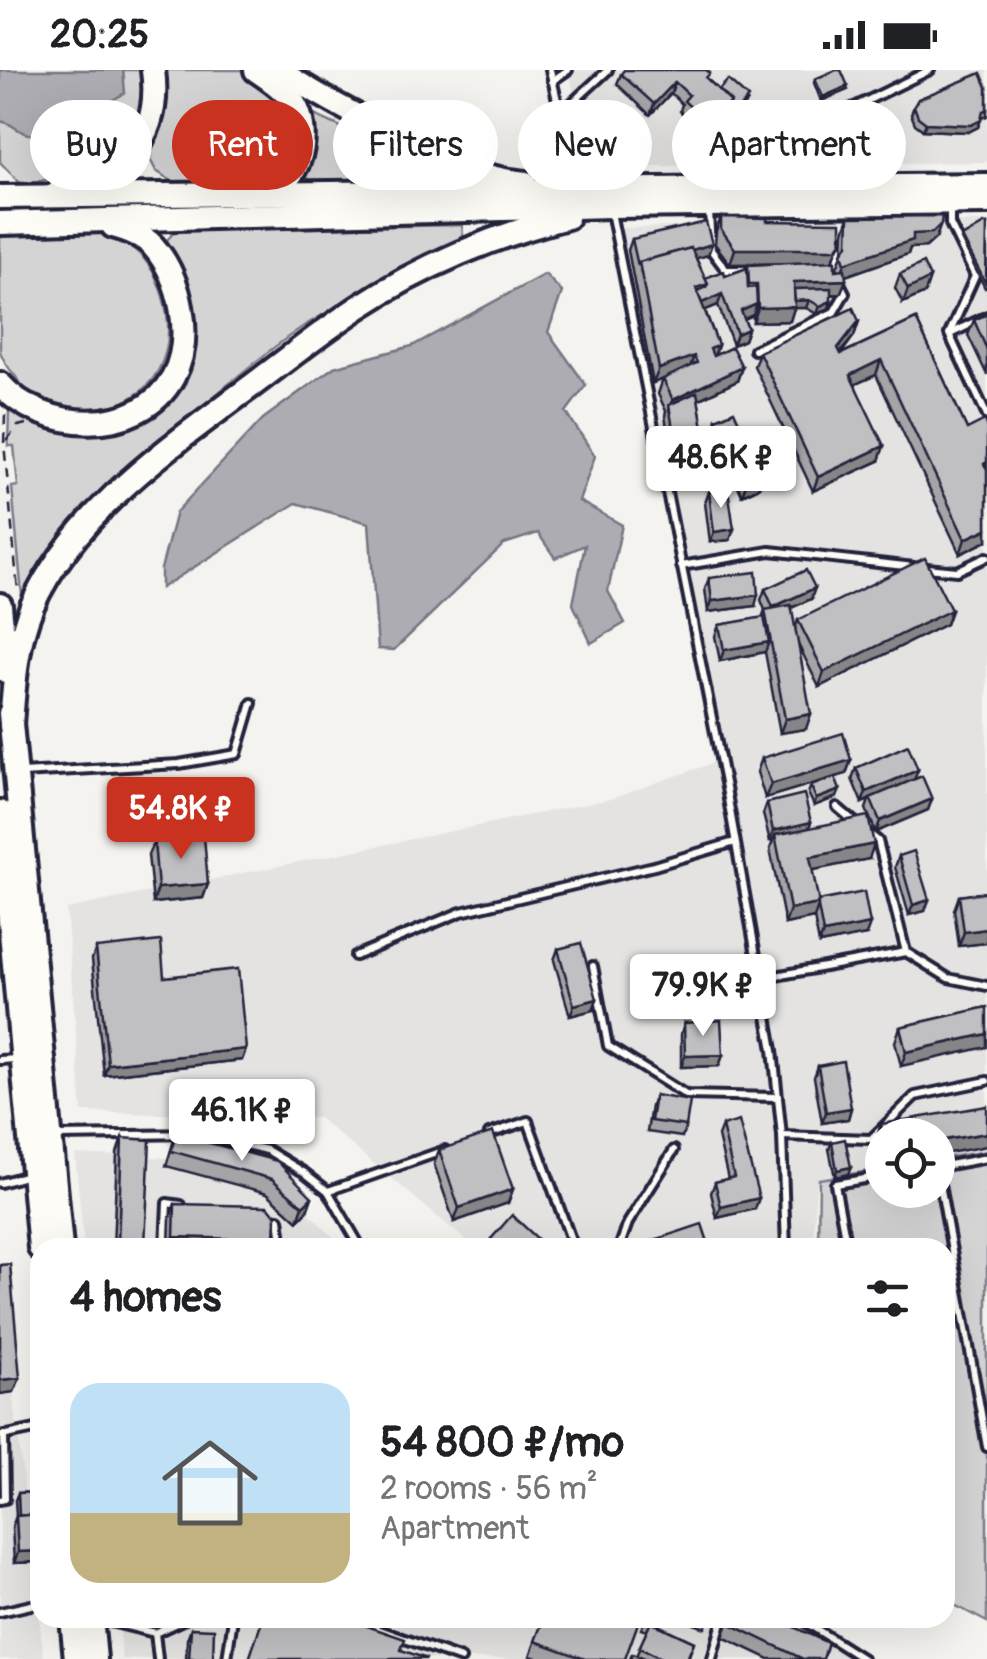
<!DOCTYPE html>
<meta charset="utf-8">
<style>
body{margin:0;font-family:Pangolin,sans-serif;background:#f2f2f2;color:#202124;height:100vh;display:flex;flex-direction:column;font-size:38px;white-space:nowrap}
*{box-sizing:border-box;margin:0}
p{font-size:32px;color:#757577}
.icon{flex:none;width:55px;height:55px;fill:none;stroke:currentColor;stroke-width:2;stroke-linecap:round;stroke-linejoin:round}
.map{position:relative;flex:1;overflow:hidden}
.panel{position:absolute;left:30px;top:1168px;width:925px;height:390px;display:flex;flex-direction:column;background:#fff;border-radius:30px;box-shadow:0 10px 40px #0002}
.panel>*{flex:none}
.top-card{position:absolute;left:30px;top:30px;width:928px;height:90px;display:flex;gap:20px}
.tools{position:absolute;left:865px;top:1048px;display:grid;gap:20px}
.tools a{display:grid;place-items:center;width:90px;height:90px;border-radius:50%;background:#fff;box-shadow:0 10px 40px #0002;font-size:50px}
.price{position:absolute;translate:-50% -85px;padding:0 22px;border-radius:10px;background:#fff;color:#222;font-size:32px;line-height:65px;filter:drop-shadow(0 2px 5px #0008)}
.price::after{content:'';position:absolute;left:50%;top:60px;width:30px;height:22px;margin-left:-15px;background:inherit;clip-path:polygon(0 0,100% 0,50% 100%)}
.price.active{background:#c8321e;color:#fff}
ul{padding:0;list-style:none}
li{display:flex;align-items:center;gap:30px;height:250px;padding:0 40px}
li+li{border-top:2px solid #e0e0e0}
li span{display:grid;place-items:center;flex:none;width:280px;height:200px;border-radius:30px;color:#555}
li>.icon{margin-inline-start:auto}
span .icon{width:120px;height:120px;fill:#fffc;stroke-width:1}
li b{font-size:42px}
h2{display:flex;justify-content:space-between;align-items:center;height:120px;padding:0 40px;font-size:42px}
.tag{padding:0 35px;border-radius:45px;background:#fff;box-shadow:0 10px 40px #0002;font-size:35px;line-height:90px}
.tag.active{background:#c8321e;color:#fff}
.status{display:flex;justify-content:space-between;align-items:center;height:70px;padding:0 50px;background:#fff;direction:ltr}
.status svg{height:28px;fill:currentColor}
.map>svg:first-child{display:block}
.built{fill:#e4e3e2}
.green{fill:#d5d4d5;stroke:#7c7b88;stroke-width:2.5}
.water{fill:#acacb2;stroke:#757582;stroke-width:2.5}
.lines{fill:none;stroke-linecap:round;stroke-linejoin:round}
.service-casing{stroke:#22223b;stroke-width:14}
.secondary-casing{stroke:#22223b;stroke-width:28}
.primary-casing{stroke:#22223b;stroke-width:30}
.path{stroke:#22223b;stroke-width:2.5;stroke-dasharray:10 8;stroke-linecap:butt}
.service{stroke:#fdfcf7;stroke-width:6}
.secondary{stroke:#fdfcf7;stroke-width:20}
.primary{stroke:#fdfcf7;stroke-width:22}
.wall{fill:#a5a4a7;stroke:#22223b;stroke-width:2.5}
.shaded-wall{fill:#868688;stroke:#22223b;stroke-width:2.5}
.building{fill:#c0bfc2;stroke:#22223b;stroke-width:2.5}
</style>
<div class="status"><b>20:25</b><svg viewBox="0 0 49 12"><path d="M0 12V9h3v3zM5 12V6h3v6zM10 12V3h3v9zM15 12V0h3v12zM26 1h20v11H26zM47 4h2v5h-2z"/></svg></div>
<div class="map">
<svg width="987" height="1589" viewBox="0 0 987 1589">
<rect width="100%" height="100%" fill="#f4f3ef"/>
<filter id="ink" filterUnits="userSpaceOnUse"><feTurbulence type="fractalNoise" baseFrequency=".01" numOctaves="2"/><feDisplacementMap in="SourceGraphic" scale="20" xChannelSelector="R" yChannelSelector="G"/><feConvolveMatrix kernelMatrix="1 2 1 2 8 2 1 2 1" color-interpolation-filters="sRGB"/></filter>
<g filter="url(#ink)">
<g class="built">
<polygon points="569,0 987,0 987,92 589,97"/>
<polygon points="987,152 987,1085 938,1094 938,1065 882,1065 882,1103 816,1114 813,1177 474,1177 319,1048 82,1042 66,839 610,729 724,689 616,158"/>
<polygon points="75,1084 258,1092 343,1177 84,1177"/>
<polygon points="0,1210 44,1589 0,1589"/>
<polygon points="119,1548 788,1548 858,1589 122,1589"/>
</g>
<g class="green">
<path d="M123,0H143C154,88 92,103 21,114L0,92V51C14,53 17,63 34,65L71,34L124,23Z"/>
<polygon points="165,0 246,0 282,27 294,64 289,96 269,113 175,113 156,101 150,89 166,35"/>
<polygon points="314,45 404,85 411,92 411,106 313,111 302,107 309,55"/>
<path d="M462,155L463,165L459,171C407,199 354,225 304,256C270,278 239,306 207,332C130,395 76,439 22,525L12,417L18,416L14,376H8L9,340C81,378 98,359 165,328L180,211L167,170L176,160Z"/>
<path d="M105,163C137,175 154,194 163,227C182,290 147,341 80,340C64,340 43,336 30,325C24,320 21,313 16,307C10,300 3,291 0,281C0,272 0,260 0,251C0,223 0,195 0,167Z"/>
<polygon points="987,1081 987,1552 945,1530 945,1178 818,1178 819,1109 882,1099 882,1120 938,1120 938,1089"/>
</g>
<g class="water">
<path d="M0,0H123L125,23L95,40L71,34L34,65C17,63 14,53 0,51Z"/>
<polygon points="545,204 562,222 548,262 586,315 566,342 595,386 579,431 622,455 608,521 625,553 591,573 573,534 585,475 555,488 538,463 504,474 394,580 378,579 369,453 296,433 161,518 161,499 176,442 263,349 334,297 412,276"/>
</g>
<g class="lines">
<g class="service-casing">
<g id="service">
<polyline points="550,0 577,116"/>
<polyline points="552,11 568,0"/>
<polyline points="561,43 608,0"/>
<polyline points="707,109 930,0"/>
<polyline points="950,139 950,154 975,206 949,264 987,346"/>
<polyline points="709,141 711,180 726,200 750,200"/>
<polyline points="611,142 726,718 773,980 782,1066 786,1178"/>
<polyline points="833,199 839,186 839,169"/>
<polyline points="950,264 987,246"/>
<polyline points="754,280 834,242 845,223 839,211"/>
<polyline points="681,496 770,481 914,497"/>
<polyline points="927,498 957,501 987,487"/>
<polyline points="22,703 179,694 237,684 252,633"/>
<polyline points="837,737 857,754"/>
<polyline points="906,882 948,908 987,916"/>
<polyline points="355,886 461,842 654,796 735,772"/>
<polyline points="593,896 608,976 686,1025 778,1027"/>
<polyline points="759,909 906,882 878,771 867,762"/>
<polyline points="0,990 17,989"/>
<polyline points="489,1064 528,1051 574,1178"/>
<polyline points="57,1066 197,1064 267,1080 305,1103 328,1121 361,1178"/>
<polyline points="782,1066 871,1069 915,1026 987,1011"/>
<polyline points="938,1097 987,1088"/>
<polyline points="938,1103 987,1377"/>
<polyline points="0,1113 28,1105"/>
<polyline points="328,1121 445,1080"/>
<polyline points="272,1149 279,1149 283,1178"/>
<polyline points="165,1178 167,1133 181,1135"/>
<polyline points="619,1178 628,1153 674,1080"/>
<polyline points="847,1178 835,1114 882,1106"/>
<polyline points="2,1366 40,1358"/>
<polyline points="0,1430 5,1429 4,1365"/>
<polyline points="0,1542 40,1533"/>
<polyline points="346,1548 461,1589"/>
<polyline points="799,1548 863,1589"/>
<polyline points="98,1549 155,1563 187,1548"/>
<polyline points="155,1563 158,1589"/>
<polyline points="227,1589 233,1548"/>
<polyline points="712,1589 723,1548"/>
</g>
</g>
<g class="secondary-casing">
<path id="secondary" d="M280,0C317,25 356,45 396,65C438,86 478,108 526,112"/>
</g>
<g class="primary-casing">
<g id="primary">
<path d="M256,0C271,10 289,22 297,39C311,69 299,112 267,122"/>
<path d="M61,118C125,105 162,67 153,0"/>
<polyline points="0,127 987,115"/>
<polyline points="0,153 610,136 987,132"/>
<path d="M0,314C42,362 139,369 173,307C194,268 181,208 153,176C143,165 127,160 113,156"/>
<polyline points="0,535 6,601"/>
<polyline points="10,643 61,1178"/>
<path d="M11,655C14,614 16,574 32,536C72,448 156,387 231,331C274,300 315,266 359,237C421,196 496,165 567,147"/>
<polyline points="0,742 40,1178"/>
<polyline points="72,1548 76,1589"/>
<polyline points="91,1548 95,1589"/>
</g>
</g>
<g class="path">
<polyline points="5,345 4,373 18,521"/>
<polyline points="6,371 18,356 26,354"/>
</g>
<use href="#service" class="service"/>
<use href="#secondary" class="secondary"/>
<use href="#primary" class="primary"/>
</g>
<g class="wall">
<polygon points="621,4 708,10 719,20 747,32 733,47 728,43 706,66 680,41 682,34 671,23 650,45 617,14"/>
<polygon points="815,9 847,20 821,31 814,13"/>
<polygon points="987,17 987,46 981,48 978,57 968,62 923,60 915,54 911,44 914,36"/>
<polygon points="833,49 858,66 894,84 844,85 832,52"/>
<polygon points="721,147 767,151 835,187 832,191 835,200 838,200 837,197 843,182 844,161 849,147 936,168 926,177 910,178 908,184 845,206 846,210 840,224 831,225 829,238 817,244 806,238 794,238 790,251 753,252 753,245 744,249 748,259 744,270 733,275 718,235 705,240 718,275 715,285 742,297 737,311 698,330 704,364 700,375 671,382 665,346 666,341 658,324 663,309 653,313 628,180 632,169 708,185 696,188 705,208 725,206 747,198 748,195 792,193 730,194 715,174 716,161"/>
<polygon points="987,154 987,217 985,218 961,170 962,167"/>
<polygon points="900,204 925,223 903,233 895,218"/>
<polygon points="987,244 987,305 968,265 974,250"/>
<polygon points="916,249 967,359 987,355 987,471 960,484 876,305 855,314 879,391 813,421 754,296 759,282 859,251 854,266 841,284"/>
<polygon points="716,349 763,406 759,417 742,425 713,360"/>
<polygon points="709,422 730,470 710,472 705,433"/>
<polygon points="709,508 755,536 708,542 705,519"/>
<polygon points="765,519 811,529 791,538 795,559 798,550 951,540 946,554 819,617 798,574 806,659 780,663 765,582 720,591 715,566 719,555 762,548 765,540 761,530"/>
<polygon points="762,688 851,690 846,704 835,707 837,727 814,736 808,723 811,716 828,709 765,728 757,702"/>
<polygon points="856,698 915,709 932,729 928,740 876,762 866,739 869,730 862,733 852,709"/>
<polygon points="767,733 811,752 809,758 869,789 812,800 818,831 866,865 819,874 814,848 785,854 770,779 773,771 770,771 763,744"/>
<polygon points="154,771 208,814 203,828 153,833 148,785"/>
<polygon points="899,786 925,841 909,845 895,797"/>
<polygon points="987,822 987,873 959,876 954,840 959,826"/>
<polygon points="96,878 164,907 246,979 242,990 104,1005 92,889"/>
<polygon points="558,879 593,940 570,946 554,890"/>
<polygon points="987,937 901,996 895,972 900,957"/>
<polygon points="684,953 723,985 719,996 681,997 681,964"/>
<polygon points="818,996 851,1038 848,1049 822,1053 814,1007"/>
<polygon points="655,1025 686,1056 682,1067 647,1062 651,1036"/>
<polygon points="881,1054 882,1094 881,1095 876,1069"/>
<polygon points="722,1056 755,1139 717,1148 711,1123 715,1112 728,1109 718,1066"/>
<polygon points="176,1064 312,1127 307,1141 298,1151 267,1123 166,1096"/>
<polygon points="122,1068 145,1175 144,1178 113,1178 117,1083"/>
<polygon points="832,1072 851,1097 848,1104 835,1107 829,1079"/>
<polygon points="439,1080 513,1119 508,1133 454,1152 434,1094"/>
<polygon points="175,1134 273,1178 169,1178 170,1148"/>
<polygon points="491,1169 536,1178 488,1178"/>
<polygon points="40,1422 40,1483 37,1492 14,1493 12,1457 16,1446 15,1430 18,1423"/>
<polygon points="491,1548 519,1548 516,1556"/>
<polygon points="544,1548 625,1589 540,1589 530,1586"/>
<polygon points="646,1548 661,1548 659,1556 694,1572 688,1589 630,1589 636,1586 647,1561 641,1559"/>
<polygon points="676,1548 709,1548 705,1558"/>
<polygon points="730,1548 823,1589 769,1589 723,1567"/>
<polygon points="191,1558 213,1589 186,1589 187,1569"/>
</g>
<g class="shaded-wall">
<polygon points="675,12 671,23 650,45 654,34"/>
<polygon points="848,16 847,20 821,31 823,27"/>
<polygon points="731,32 728,43 706,66 710,55"/>
<polygon points="981,50 978,57 968,62 923,60 926,53"/>
<polygon points="846,81 895,81 894,84 844,85"/>
<polygon points="791,86 816,86 814,89 790,90"/>
<polygon points="941,154 936,168 926,177 910,178 908,184 840,208 845,193 913,164"/>
<polygon points="841,172 831,193 730,194 735,179"/>
<polygon points="712,174 708,185 641,204 640,195"/>
<polygon points="930,208 925,223 903,233 908,219"/>
<polygon points="846,210 840,224 792,226 794,212"/>
<polygon points="722,224 718,235 694,245 697,234"/>
<polygon points="809,230 806,238 794,238 790,251 753,252 758,238 792,231"/>
<polygon points="831,231 829,238 817,244 820,236"/>
<polygon points="757,234 753,245 737,252 741,241"/>
<polygon points="859,251 854,266 832,292 838,278"/>
<polygon points="748,259 744,270 733,275 737,264"/>
<polygon points="718,275 713,289 710,279"/>
<polygon points="694,286 689,300 653,313 659,299"/>
<polygon points="881,290 876,305 845,319 850,305"/>
<polygon points="742,297 737,311 670,343 669,340 673,330"/>
<polygon points="704,364 700,375 671,382 675,371"/>
<polygon points="884,376 879,391 813,421 818,407"/>
<polygon points="763,406 759,417 742,425 746,414"/>
<polygon points="734,459 730,470 710,472 714,462"/>
<polygon points="987,459 987,471 960,484 965,469"/>
<polygon points="815,518 811,529 769,548 773,537"/>
<polygon points="758,525 755,536 708,542 712,531"/>
<polygon points="951,540 946,554 819,617 824,602"/>
<polygon points="769,572 765,582 720,591 724,580"/>
<polygon points="811,644 806,659 780,663 785,649"/>
<polygon points="851,690 846,704 765,728 771,714"/>
<polygon points="918,700 914,710 862,733 866,722"/>
<polygon points="840,720 837,727 814,736 816,729"/>
<polygon points="932,729 928,740 876,762 880,751"/>
<polygon points="811,752 807,763 775,765 773,771 770,771 773,761"/>
<polygon points="874,774 869,789 804,802 810,787"/>
<polygon points="208,814 203,828 153,833 158,818"/>
<polygon points="929,830 925,841 909,845 913,835"/>
<polygon points="819,834 814,848 785,854 790,839"/>
<polygon points="870,854 866,865 819,874 823,863"/>
<polygon points="987,859 987,873 959,876 964,862"/>
<polygon points="597,929 593,940 570,946 574,935"/>
<polygon points="987,964 987,977 901,996 906,982"/>
<polygon points="246,979 242,990 104,1005 108,994"/>
<polygon points="723,985 719,996 681,997 685,986"/>
<polygon points="851,1038 848,1049 822,1053 826,1042"/>
<polygon points="987,1063 987,1076 938,1085 938,1071"/>
<polygon points="851,1097 848,1104 835,1107 837,1100"/>
<polygon points="513,1119 508,1133 454,1152 459,1138"/>
<polygon points="312,1127 307,1141 298,1151 303,1136"/>
<polygon points="759,1128 755,1139 717,1148 721,1137"/>
<polygon points="174,1167 275,1170 273,1178 170,1178"/>
<polygon points="118,1174 145,1175 144,1178 117,1178"/>
<polygon points="20,1308 14,1322 0,1324 0,1310"/>
<polygon points="40,1481 37,1492 14,1493 18,1482"/>
</g>
<g class="building">
<polygon points="624,0 706,0 710,3 706,8 731,32 710,55 684,31 689,25 675,12 654,34 621,4"/>
<polygon points="836,0 841,0 848,16 823,27 815,9"/>
<polygon points="981,3 987,17 987,40 983,41 981,50 971,55 926,53 918,47 914,36 918,29"/>
<polygon points="728,10 748,28 734,44 729,39 731,32 719,20"/>
<polygon points="849,43 858,66 895,66 895,81 846,81 833,49"/>
<polygon points="791,71 815,71 816,86 791,86"/>
<polygon points="942,146 941,154 932,163 913,164 913,170 845,193 842,183 848,174 849,147"/>
<polygon points="721,147 767,148 767,151 841,152 841,172 836,179 735,179 721,159"/>
<polygon points="706,152 712,174 692,180 691,178 639,192 638,196 632,169"/>
<polygon points="984,154 987,154 986,214 962,167"/>
<polygon points="691,178 708,214 696,218 718,275 710,279 713,286 732,277 742,297 673,330 663,309 697,293 694,286 659,299 639,192"/>
<polygon points="835,191 835,200 845,199 846,210 794,212 795,237 758,238 757,214 749,214 748,195"/>
<polygon points="923,193 930,208 908,219 900,204"/>
<polygon points="747,198 748,218 756,217 757,234 741,241 748,259 737,264 722,224 702,233 697,221 706,217 708,214 705,208 724,201 725,206"/>
<polygon points="831,218 831,231 820,236 809,230 795,231 794,219"/>
<polygon points="853,238 859,251 838,278 841,284 916,249 967,359 985,350 987,355 987,392 984,394 987,399 987,459 965,469 881,290 850,305 884,376 818,407 759,282"/>
<polygon points="987,244 987,280 974,250"/>
<polygon points="697,322 704,364 675,371 669,335"/>
<polygon points="734,341 763,406 746,414 716,349"/>
<polygon points="728,419 734,459 714,462 709,422"/>
<polygon points="925,488 951,540 824,602 798,550"/>
<polygon points="806,500 815,518 773,537 765,519"/>
<polygon points="756,502 758,525 712,531 709,508"/>
<polygon points="791,535 811,644 785,649 765,540"/>
<polygon points="764,547 769,572 724,580 719,555"/>
<polygon points="843,663 851,690 771,714 762,688"/>
<polygon points="908,675 918,700 866,722 856,698"/>
<polygon points="922,706 932,729 880,751 870,728"/>
<polygon points="835,707 840,720 816,729 811,716"/>
<polygon points="804,724 811,752 773,761 767,733"/>
<polygon points="868,746 874,774 810,787 819,834 790,839 775,765"/>
<polygon points="204,766 208,814 158,818 154,771"/>
<polygon points="914,781 929,830 913,835 899,786"/>
<polygon points="864,822 870,854 823,863 818,837 818,831"/>
<polygon points="987,822 987,859 964,862 959,826"/>
<polygon points="161,871 164,907 238,899 246,979 108,994 96,878"/>
<polygon points="581,873 597,929 574,935 558,879"/>
<polygon points="987,937 987,964 906,982 900,957"/>
<polygon points="721,950 723,985 685,986 684,953"/>
<polygon points="843,991 851,1038 826,1042 818,996"/>
<polygon points="655,1025 690,1031 686,1056 651,1051"/>
<polygon points="987,1036 987,1063 938,1071 938,1065 883,1065 881,1054"/>
<polygon points="739,1051 759,1128 721,1137 715,1112 734,1107 722,1056"/>
<polygon points="493,1062 513,1119 459,1138 439,1080"/>
<polygon points="176,1064 277,1091 312,1127 303,1136 272,1109 171,1081"/>
<polygon points="122,1068 150,1070 145,1175 118,1174"/>
<polygon points="845,1069 851,1097 837,1100 832,1072"/>
<polygon points="175,1134 268,1136 276,1146 275,1170 174,1167"/>
<polygon points="512,1145 539,1170 532,1178 501,1178 491,1169"/>
<polygon points="702,1154 710,1178 647,1178 645,1173"/>
<polygon points="10,1194 20,1308 0,1310 0,1195"/>
<polygon points="40,1422 40,1448 39,1444 19,1446 18,1423"/>
<polygon points="39,1444 40,1481 18,1482 16,1446"/>
<polygon points="263,1548 344,1548 405,1569 401,1580 427,1589 249,1589"/>
<polygon points="544,1548 624,1548 638,1553 625,1589 585,1589 535,1571"/>
<polygon points="730,1548 775,1548 828,1573 823,1589 803,1589 728,1553"/>
<polygon points="651,1552 694,1572 687,1589 663,1589 639,1578"/>
<polygon points="191,1558 214,1559 213,1589 189,1589"/>
<polygon points="632,1584 646,1589 630,1589"/>
</g>
</g>
</svg>
<div class="tools">
<a><svg class="icon" aria-label="locate" viewBox="0 0 24 24"><circle cx="12" cy="12" r="6"/><path d="M12 2v4M12 18v4M2 12h4M18 12h4"/></svg></a>
</div>
<b class="price" style="left:721px;top:441px">48.6K ₽</b>
<b class="price active" style="left:181px;top:792px">54.8K ₽</b>
<b class="price" style="left:703px;top:969px">79.9K ₽</b>
<b class="price" style="left:242px;top:1094px">46.1K ₽</b>
<div class="top-card">
<a class="tag">Buy</a>
<a class="tag active">Rent</a>
<a class="tag">Filters</a>
<a class="tag">New</a>
<a class="tag">Apartment</a>
</div>
<section class="panel">
<h2>4 homes<svg class="icon" aria-label="filters" viewBox="0 0 24 24"><path d="M4 7h16M4 17h16"/><circle cx="9" cy="7" r="2"/><circle cx="15" cy="17" r="2"/></svg></h2>
<ul>
<li><span style="background:linear-gradient(#bfe0f5 65%,#c2b280 0)"><svg class="icon" aria-label="home" viewBox="0 0 24 24"><path d="M3 11l9-7 9 7M6 9v11h12V9"/></svg></span><div><b>54 800 ₽/mo</b><p>2 rooms · 56 m²</p><p>Apartment</p></div></li>
</ul>
</section>
</div>
